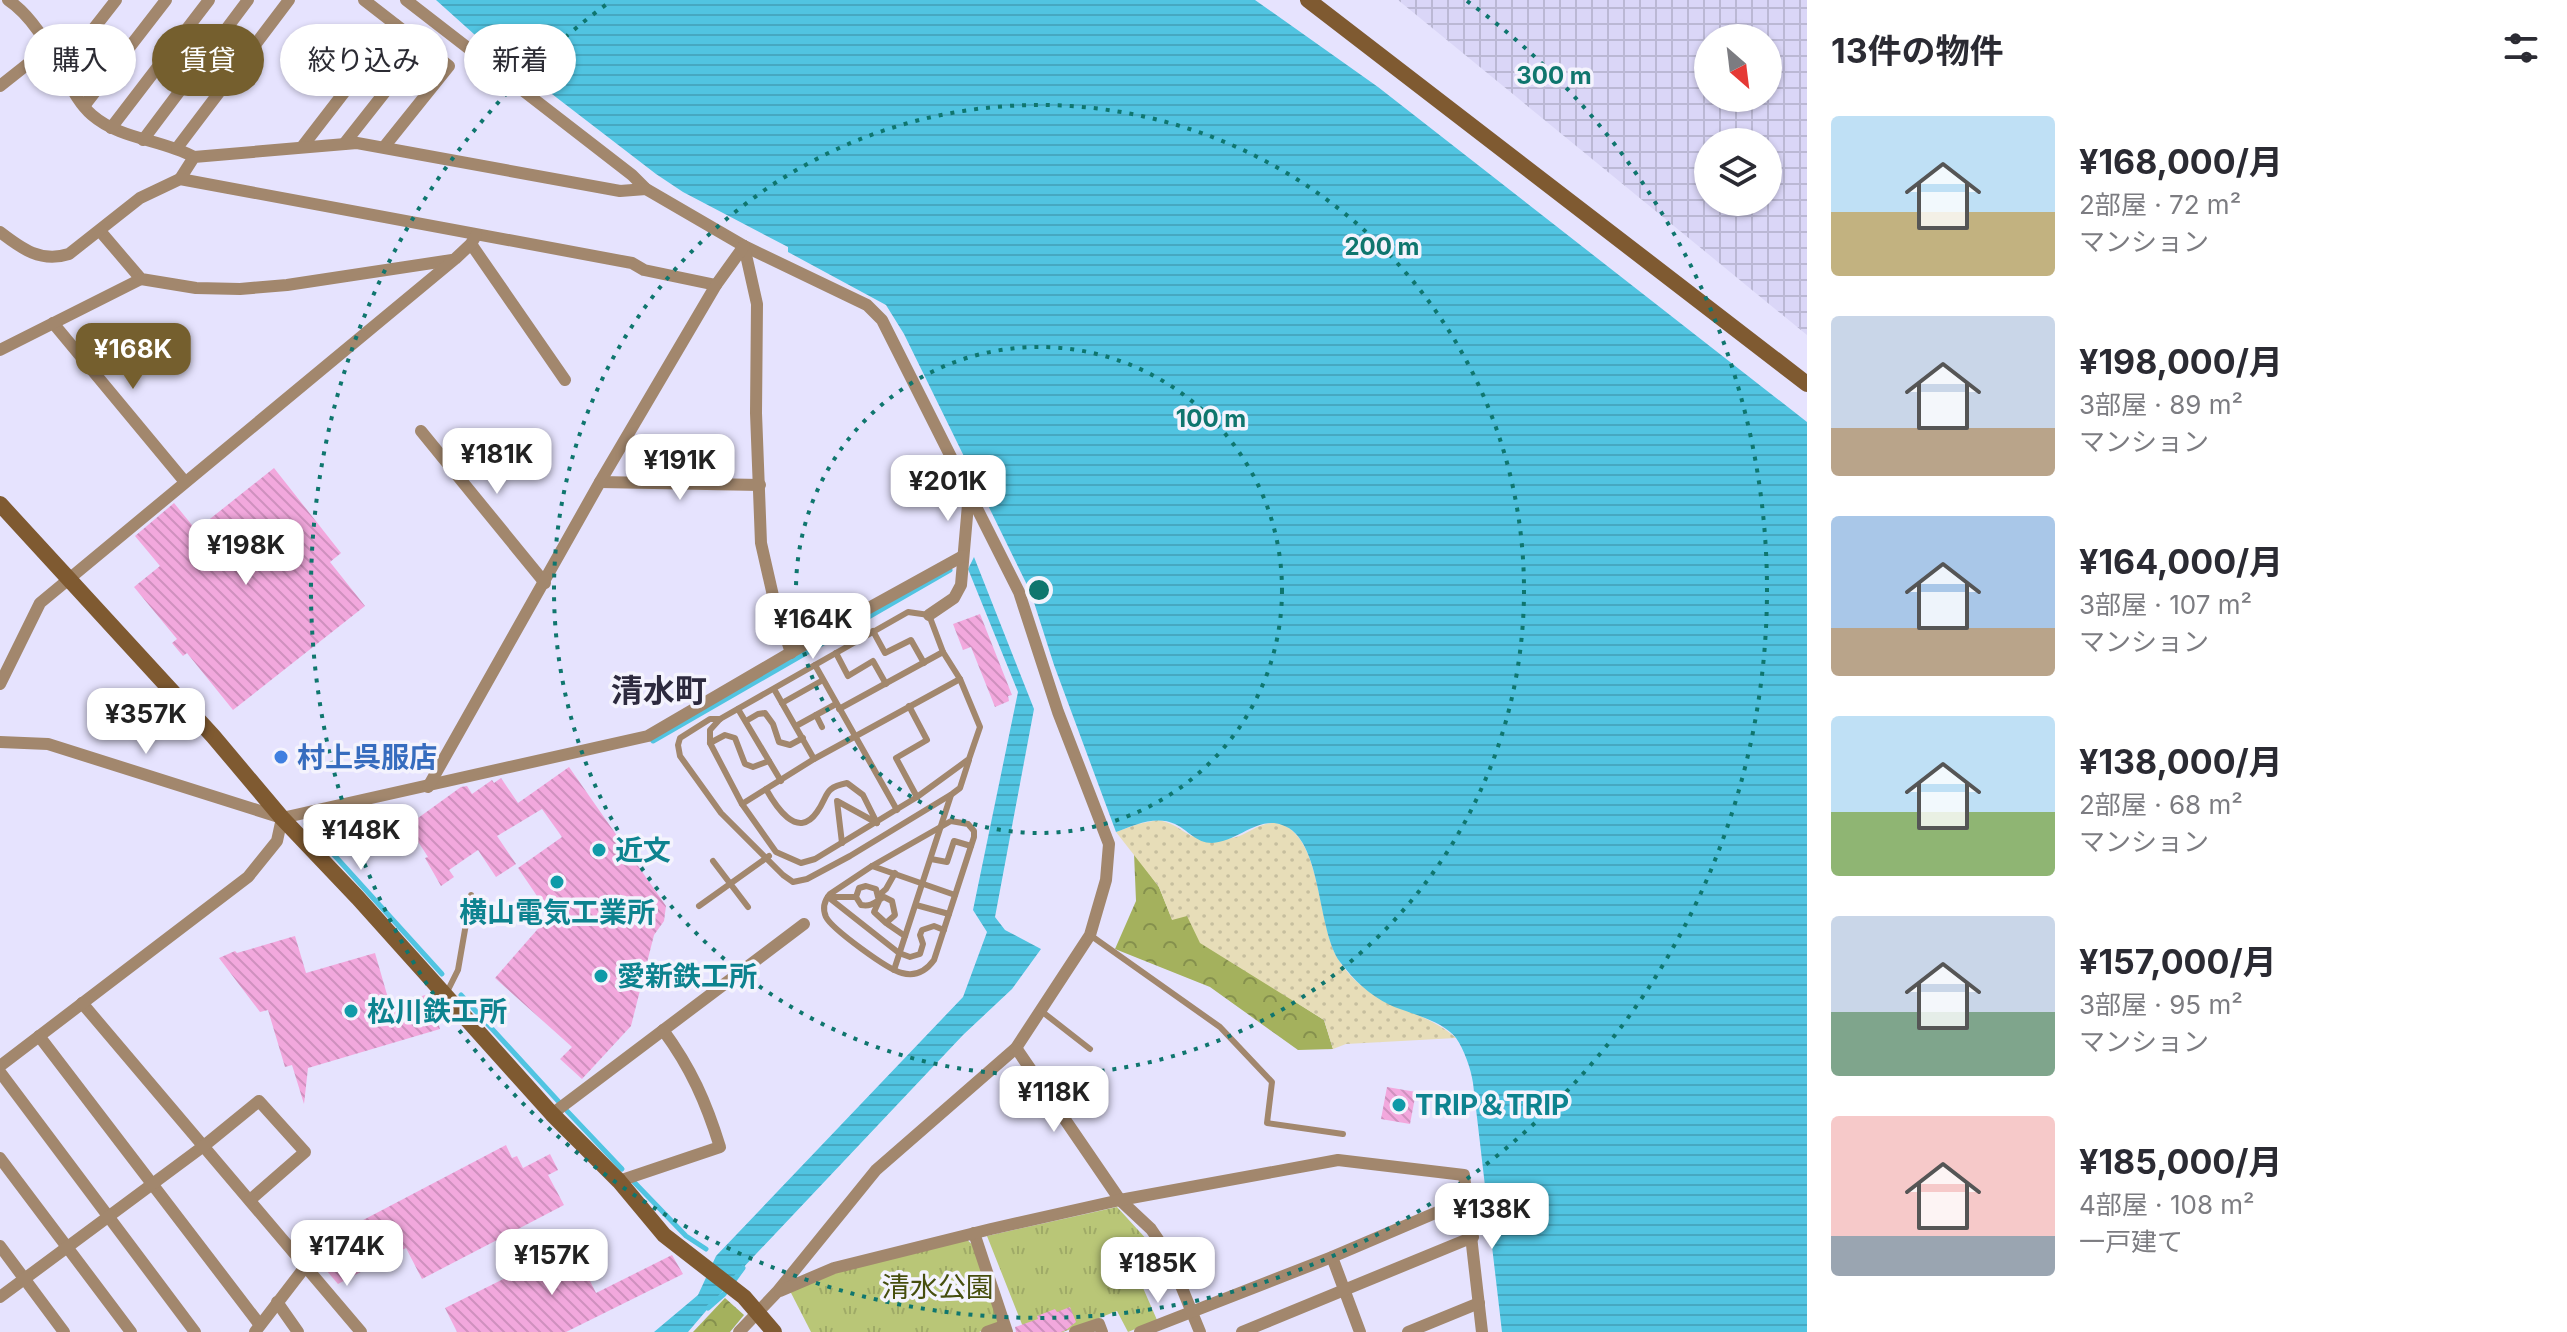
<!DOCTYPE html>
<html lang="ja">
<meta charset="utf-8">
<style>
body{margin:0;font-family:Inter,"Noto Sans JP",sans-serif;background:#f7f7f7;color:#2b2b33;height:100vh;display:flex;flex-direction:column;font-size:30px;white-space:nowrap}
*{box-sizing:border-box;margin:0}
p{font-size:26px;color:#7c7c81}
.icon{flex:none;width:44px;height:44px;fill:none;stroke:currentColor;stroke-width:2;stroke-linecap:round;stroke-linejoin:round}
.map{position:relative;flex:1;overflow:hidden}
.side{display:flex;flex-direction:column;background:#fff;width:760px}
.side>*{flex:none}
.banner{position:absolute;left:24px;top:24px;width:760px;height:72px;display:flex;gap:16px}
.needle{width:52px;rotate:152deg}
.controls{position:absolute;left:1694px;top:24px;display:grid;gap:16px}
.controls a{display:grid;place-items:center;width:88px;height:88px;border-radius:50%;background:#fff;box-shadow:0 2px 6px #0004;font-size:40px}
.price{position:absolute;translate:-50% -68px;padding:0 18px;border-radius:16px;background:#fff;color:#222;font-size:26px;line-height:52px;filter:drop-shadow(0 2px 4px #0008)}
.price::after{content:'';position:absolute;left:50%;top:48px;width:24px;height:18px;margin-left:-12px;background:inherit;clip-path:polygon(0 0,100% 0,50% 100%)}
.price.current{background:#755f2e;color:#fff}
ul{padding:0;list-style:none}
li{display:flex;align-items:center;gap:24px;height:200px;padding:0 24px}
li span{display:grid;place-items:center;flex:none;width:224px;height:160px;border-radius:8px;color:#555}
li>.icon{margin-inline-start:auto}
span .icon{width:96px;height:96px;fill:#fffc;stroke-width:1}
li b{font-size:34px}
h2{display:flex;justify-content:space-between;align-items:center;height:96px;padding:0 24px;font-size:34px}
.chip{padding:0 28px;border-radius:36px;background:#fff;box-shadow:0 2px 6px #0004;font-size:28px;line-height:72px}
.chip.current{background:#755f2e;color:#fff}
main{display:flex;flex:1;min-height:0}
.map>svg:first-child{display:block}
.industrial{fill:url(#industrial-grid);fill-rule:evenodd}
.forest{fill:url(#forest-crowns)}
.sand{fill:url(#sand-dots)}
.park{fill:url(#park-tufts)}
.water{fill:url(#water-rules)}
.lines{fill:none;stroke-linecap:round;stroke-linejoin:round}
.stream{stroke:#51c4e1;stroke-width:5}
.building{fill:url(#building-back-hatch)}
.lane{stroke:#a2876d;stroke-width:6}
.street{stroke:#a2876d;stroke-width:12}
.secondary{stroke:#7f5a31;stroke-width:16}
.ring{fill:none;stroke:#0f766e;stroke-width:4;stroke-dasharray:4 8}
.shop-dot{fill:#3f7fe0;stroke:#f4f3fd;stroke-width:3}
.culture-dot{fill:#0f9aa8;stroke:#f4f3fd;stroke-width:3}
.labels{text-anchor:middle;stroke-width:7;stroke-linejoin:round;paint-order:stroke}
.shop-label{font-size:28px;font-weight:bold;fill:#366cbe;stroke:#f4f3fd;text-anchor:start}
.culture-label{font-size:28px;font-weight:bold;fill:#0d838f;stroke:#f4f3fd;text-anchor:start}
.park-label{font-size:28px;fill:#464e0e;stroke:#f4f3fd}
.quarter-label{font-size:32px;font-weight:bold;fill:#2d2a3e;stroke:#f4f3fd}
.centre{fill:#0f766e;stroke:#f4f3fd;stroke-width:4}
.ring-label{font-size:24px;text-anchor:middle;font-weight:bold;fill:#0f766e;stroke:#f4f3fd;stroke-width:7;stroke-linejoin:round;paint-order:stroke}
</style>
<main>
<div class="map">
<svg width="1807" height="1332" viewBox="0 0 1807 1332">
<defs>
<pattern id="industrial-grid" width="8" height="8" patternUnits="userSpaceOnUse" patternTransform="scale(2)"><rect width="8" height="8" fill="#dad6f7"/><path d="M0 4h8M4 0v8" fill="none" stroke="#bbb8d4"/></pattern>
<pattern id="forest-crowns" width="20" height="18" patternUnits="userSpaceOnUse" patternTransform="scale(2)"><rect width="20" height="18" fill="#a4b15d"/><path d="M2 6a3 3 0 1 1 6 0M12 15a3 3 0 1 1 6 0" fill="none" stroke="#85904d"/></pattern>
<pattern id="sand-dots" width="8" height="8" patternUnits="userSpaceOnUse" patternTransform="scale(2)"><rect width="8" height="8" fill="#e7ddb8"/><path d="M2 2h.1M6 6h.1" fill="none" stroke="#c6be9e" stroke-width="1.8" stroke-linecap="round"/></pattern>
<pattern id="park-tufts" width="24" height="20" patternUnits="userSpaceOnUse" patternTransform="scale(2)"><rect width="24" height="20" fill="#b9c677"/><path d="M3 7l-1-3M5 7V3M7 7l1-3M15 17l-1-3M17 17v-4M19 17l1-3" fill="none" stroke="#9faa67"/></pattern>
<pattern id="water-rules" width="6" height="5" patternUnits="userSpaceOnUse" patternTransform="scale(2)"><rect width="6" height="5" fill="#51c4e1"/><path d="M0 2.5h6" fill="none" stroke="#46a8c1"/></pattern>
<pattern id="building-back-hatch" width="6" height="6" patternUnits="userSpaceOnUse" patternTransform="scale(2)"><rect width="6" height="6" fill="#f2a8dd"/><path d="M-1 5l2 2M0 0l6 6M5-1l2 2" fill="none" stroke="#cf90be"/></pattern>
</defs>
<rect width="100%" height="100%" fill="#e6e3fe"/>
<path class="industrial" d="M1398,0H1807V335ZM1708,38H1768V98H1708ZM1708,142H1768V202H1708Z"/>
<g class="forest">
<polygon points="1134,853 1159,887 1172,919 1187,915 1299,1004 1324,1020 1333,1049 1298,1050 1210,987 1115,949 1136,901"/>
<polygon points="725,1298 744,1315 730,1332 693,1332"/>
</g>
<path class="sand" d="M1158,820C1176,824 1175,827 1190,835C1198,840 1222,840 1232,838C1250,835 1263,817 1283,825C1321,840 1318,924 1337,957C1365,1007 1418,1005 1456,1038L1346,1044L1333,1049L1324,1020L1200,943L1187,916L1172,920L1159,887L1116,832L1138,824Z"/>
<g class="park">
<polygon points="1117,1207 1160,1254 1169,1279 1140,1281 1157,1320 1128,1332 1117,1311 1063,1332 1025,1332 987,1236"/>
<polygon points="963,1236 978,1250 1001,1324 979,1332 811,1332 788,1287"/>
</g>
<g class="water">
<path d="M436,0H1255L1378,87L1807,422V1332H1502L1473,1083C1471,1069 1464,1049 1456,1038C1442,1020 1410,1014 1390,1005C1369,995 1354,980 1340,962C1316,929 1323,838 1282,825C1258,816 1237,842 1212,843C1196,843 1188,830 1175,824C1156,815 1134,825 1116,832L1054,665L1031,593L904,334L886,305L788,252V247L683,192L656,174L475,35Z"/>
<polygon points="974,557 1034,709 995,917 1005,930 1041,949 1012,989 963,1035 740,1271 688,1332 654,1332 698,1295 716,1256 963,997 987,932 973,910 1018,692 968,569"/>
</g>
<g class="lines">
<g class="stream">
<polyline points="653,741 950,570"/>
<polyline points="306,824 442,974"/>
<polyline points="461,995 559,1102"/>
<polyline points="567,1111 622,1169"/>
<polyline points="634,1182 686,1236 706,1249"/>
<polyline points="708,1308 724,1294 743,1268"/>
</g>
</g>
<g class="building">
<polygon points="274,468 341,553 330,562 365,606 233,710 187,653 183,656 172,643 177,639 134,587 160,566 135,536 174,503 196,530"/>
<polygon points="980,614 1012,695 1008,696 1009,701 995,707 971,647 963,650 953,624"/>
<polygon points="569,767 666,906 664,921 654,935 631,1026 582,1079 560,1059 572,1047 495,978 550,915 518,868 562,837 542,809 497,836 516,864 496,877 478,850 449,870 454,877 441,886 425,858 428,857 406,823 417,816 418,818 461,787 467,786 472,794 492,780 494,783 501,778 518,803"/>
<polygon points="295,936 306,973 375,953 390,1005 429,994 440,1029 308,1068 304,1104 292,1065 285,1067 268,1010 260,1012 219,958 235,951 237,953"/>
<polygon points="1387,1087 1416,1092 1410,1124 1381,1119"/>
<polygon points="506,1145 512,1158 517,1156 523,1168 550,1154 558,1170 548,1175 564,1205 422,1279 406,1248 338,1284 308,1249"/>
<polygon points="572,1245 596,1293 672,1255 683,1274 566,1332 457,1332 445,1308"/>
<polygon points="1070,1307 1076,1322 1066,1330 1061,1332 1016,1332 1015,1327 1038,1319 1037,1316 1055,1309 1057,1312"/>
</g>
<g class="lines">
<g class="lane">
<polygon points="908,612 929,615 943,652 960,679 980,727 969,759 917,797 815,859 801,863 776,852 742,804 710,743 710,730 720,719"/>
<polyline points="873,631 885,653 911,640 924,663"/>
<polyline points="836,653 848,676 873,661 886,684"/>
<polyline points="815,665 897,810"/>
<polyline points="774,689 814,759"/>
<polyline points="782,703 823,680"/>
<polyline points="909,706 927,740 896,758 917,797"/>
<polyline points="738,709 781,781"/>
<polyline points="839,709 943,652"/>
<polyline points="816,715 822,727"/>
<polyline points="720,719 710,719 680,738 678,745 680,756 721,813 783,875 793,882 807,879 850,856 952,794 960,788 969,760"/>
<polyline points="746,721 758,714 765,713 773,724 779,742 790,745 803,738"/>
<polyline points="796,726 836,704"/>
<polyline points="710,743 725,735 735,738 745,764 753,767 769,761"/>
<path d="M766,789C775,805 797,841 817,812C829,795 823,788 847,783L863,795L877,823"/>
<polyline points="742,804 814,759 960,679"/>
<path d="M951,821L968,824L974,831V837L934,960C926,971 916,977 902,973C888,970 832,929 826,917C822,908 824,901 830,894L872,866Z"/>
<polyline points="842,843 837,801 877,823"/>
<polyline points="931,859 947,862 954,841 971,846"/>
<polyline points="713,861 748,907"/>
<polyline points="872,866 955,895"/>
<polyline points="879,895 886,889 895,873"/>
<polyline points="828,897 899,953 910,957 920,954 923,944 920,935 922,930 934,926 944,930"/>
<polyline points="828,897 856,897"/>
<polyline points="916,905 949,914"/>
<polyline points="699,906 769,856"/>
<path d="M886,923L874,912L879,901L876,889L866,886L859,888L856,897L861,905C872,907 875,902 884,897L892,901L895,915L886,923L905,936"/>
<polyline points="1090,935 1220,1027 1272,1082 1267,1123 1343,1134"/>
<polyline points="894,970 951,795"/>
<polyline points="447,992 458,970 471,895"/>
<polyline points="1040,1010 1090,1049"/>
</g>
<g class="street">
<path d="M8,0C31,15 48,45 61,68C70,84 77,102 92,115C121,140 161,139 194,157"/>
<polyline points="364,0 449,66 384,147"/>
<polyline points="406,0 632,175 646,189 744,246 867,305 882,320 1019,592 1058,712 1109,844 1106,880 1090,935 1016,1048 876,1170 777,1292 739,1332"/>
<polyline points="62,69 116,0"/>
<polyline points="0,86 29,63 44,44"/>
<polyline points="84,106 166,0"/>
<polyline points="111,128 209,0"/>
<polyline points="143,140 248,0"/>
<polyline points="344,144 422,45"/>
<polyline points="302,147 396,25"/>
<polyline points="177,148 289,0"/>
<polyline points="180,179 194,157 357,143 620,191 646,189"/>
<polyline points="100,231 141,279 196,288 240,289 287,285 452,260"/>
<path d="M0,232C22,249 41,263 69,254L140,198L180,179L632,263L644,270L716,285"/>
<polyline points="471,244 565,380"/>
<polyline points="744,246 757,304 756,413 761,543 774,600 791,653"/>
<polyline points="53,323 185,482"/>
<polyline points="0,350 141,279"/>
<polyline points="421,431 545,583"/>
<polyline points="600,482 760,485"/>
<polyline points="929,615 954,598 961,585 969,493"/>
<polyline points="0,684 40,603 455,259 471,244 476,235"/>
<polyline points="0,742 48,744 282,818 648,736 838,625 963,556"/>
<polyline points="428,787 600,482 716,285 744,246"/>
<polyline points="82,1003 361,1332"/>
<polyline points="39,1036 260,1325"/>
<polyline points="1016,1048 1120,1200 1151,1229 1168,1254 1200,1332"/>
<polyline points="0,1066 248,877 277,841 282,818"/>
<polyline points="0,1072 195,1332"/>
<polyline points="552,1114 804,924"/>
<polyline points="0,1158 131,1332"/>
<path d="M619,1181L720,1147C706,1102 691,1068 663,1030"/>
<polyline points="974,1233 1007,1332"/>
<polyline points="0,1246 64,1332"/>
<polyline points="1332,1257 1360,1332"/>
<polyline points="780,1291 834,1268 991,1229 1120,1200 1338,1160 1464,1175 1482,1332"/>
<polyline points="0,1297 205,1145 259,1101 305,1152 250,1200"/>
<polyline points="277,1302 298,1332"/>
<polyline points="255,1332 305,1267"/>
<polyline points="987,1332 1004,1326"/>
<polyline points="1075,1332 1099,1324 1102,1332"/>
<polyline points="1140,1332 1332,1257 1468,1199"/>
<polyline points="1242,1332 1473,1237"/>
<polyline points="1408,1332 1479,1303"/>
</g>
<g class="secondary">
<polyline points="1308,0 1807,384"/>
<polyline points="0,504 213,736 282,818 358,898 552,1114 619,1181 664,1235 744,1297 774,1332"/>
</g>
</g>
<g class="ring">
<circle cx="1039" cy="590" r="243"/>
<circle cx="1039" cy="590" r="485"/>
<path d="M1467 1A728 728 0 1 1 611 1"/>
</g>
<circle class="shop-dot" cx="281" cy="757" r="8"/>
<g class="culture-dot">
<circle cx="599" cy="850" r="8"/>
<circle cx="557" cy="882" r="8"/>
<circle cx="601" cy="976" r="8"/>
<circle cx="351" cy="1011" r="8"/>
<circle cx="1399" cy="1105" r="8"/>
</g>
<g class="labels">
<g class="shop-label">
<text x="297" y="767">村上呉服店</text>
</g>
<g class="culture-label">
<text x="615" y="860">近文</text>
<text x="557" y="922" text-anchor="middle">横山電気工業所</text>
<text x="617" y="986">愛新鉄工所</text>
<text x="367" y="1021">松川鉄工所</text>
<text x="1415" y="1115">TRIP＆TRIP</text>
</g>
<g class="park-label">
<text x="938" y="1297">清水公園</text>
</g>
<g class="quarter-label">
<text x="659" y="702">清水町</text>
</g>
</g>
<circle cx="1039" cy="590" r="12" class="centre"/>
<g class="ring-label">
<text x="1554" y="84">300 m</text>
<text x="1382" y="255">200 m</text>
<text x="1211" y="427">100 m</text>
</g>
</svg>
<div class="controls">
<a><svg class="needle" viewBox="-14 -14 28 28"><path d="M0-13l5 13h-10z" fill="#e53935"/><path d="M0 13l5-13h-10z" fill="#7c7c81"/></svg></a>
<a><svg class="icon" aria-label="layers" viewBox="0 0 24 24"><path d="M12 4l9 5-9 5-9-5zM3 14l9 5 9-5"/></svg></a>
</div>
<b class="price current" style="left:133px;top:391px">¥168K</b>
<b class="price" style="left:497px;top:496px">¥181K</b>
<b class="price" style="left:680px;top:502px">¥191K</b>
<b class="price" style="left:948px;top:523px">¥201K</b>
<b class="price" style="left:246px;top:587px">¥198K</b>
<b class="price" style="left:813px;top:661px">¥164K</b>
<b class="price" style="left:146px;top:756px">¥357K</b>
<b class="price" style="left:361px;top:872px">¥148K</b>
<b class="price" style="left:1054px;top:1134px">¥118K</b>
<b class="price" style="left:1492px;top:1251px">¥138K</b>
<b class="price" style="left:347px;top:1288px">¥174K</b>
<b class="price" style="left:552px;top:1297px">¥157K</b>
<b class="price" style="left:1158px;top:1305px">¥185K</b>
<div class="banner">
<a class="chip">購入</a>
<a class="chip current">賃貸</a>
<a class="chip">絞り込み</a>
<a class="chip">新着</a>
</div>
</div>
<section class="side">
<h2>13件の物件<svg class="icon" aria-label="filters" viewBox="0 0 24 24"><path d="M4 7h16M4 17h16"/><circle cx="9" cy="7" r="2"/><circle cx="15" cy="17" r="2"/></svg></h2>
<ul>
<li><span style="background:linear-gradient(#bfe0f5 60%,#c2b280 0)"><svg class="icon" aria-label="home" viewBox="0 0 24 24"><path d="M3 11l9-7 9 7M6 9v11h12V9"/></svg></span><div><b>¥168,000/月</b><p>2部屋 · 72 m²</p><p>マンション</p></div></li>
<li><span style="background:linear-gradient(#c9d6e8 70%,#b9a48a 0)"><svg class="icon" aria-label="home" viewBox="0 0 24 24"><path d="M3 11l9-7 9 7M6 9v11h12V9"/></svg></span><div><b>¥198,000/月</b><p>3部屋 · 89 m²</p><p>マンション</p></div></li>
<li><span style="background:linear-gradient(#a9c7e8 70%,#b9a48a 0)"><svg class="icon" aria-label="home" viewBox="0 0 24 24"><path d="M3 11l9-7 9 7M6 9v11h12V9"/></svg></span><div><b>¥164,000/月</b><p>3部屋 · 107 m²</p><p>マンション</p></div></li>
<li><span style="background:linear-gradient(#bfe0f5 60%,#8fb573 0)"><svg class="icon" aria-label="home" viewBox="0 0 24 24"><path d="M3 11l9-7 9 7M6 9v11h12V9"/></svg></span><div><b>¥138,000/月</b><p>2部屋 · 68 m²</p><p>マンション</p></div></li>
<li><span style="background:linear-gradient(#c9d6e8 60%,#7fa58c 0)"><svg class="icon" aria-label="home" viewBox="0 0 24 24"><path d="M3 11l9-7 9 7M6 9v11h12V9"/></svg></span><div><b>¥157,000/月</b><p>3部屋 · 95 m²</p><p>マンション</p></div></li>
<li><span style="background:linear-gradient(#f6c9c9 75%,#9aa5b1 0)"><svg class="icon" aria-label="home" viewBox="0 0 24 24"><path d="M3 11l9-7 9 7M6 9v11h12V9"/></svg></span><div><b>¥185,000/月</b><p>4部屋 · 108 m²</p><p>一戸建て</p></div></li>
</ul>
</section>
</main>
